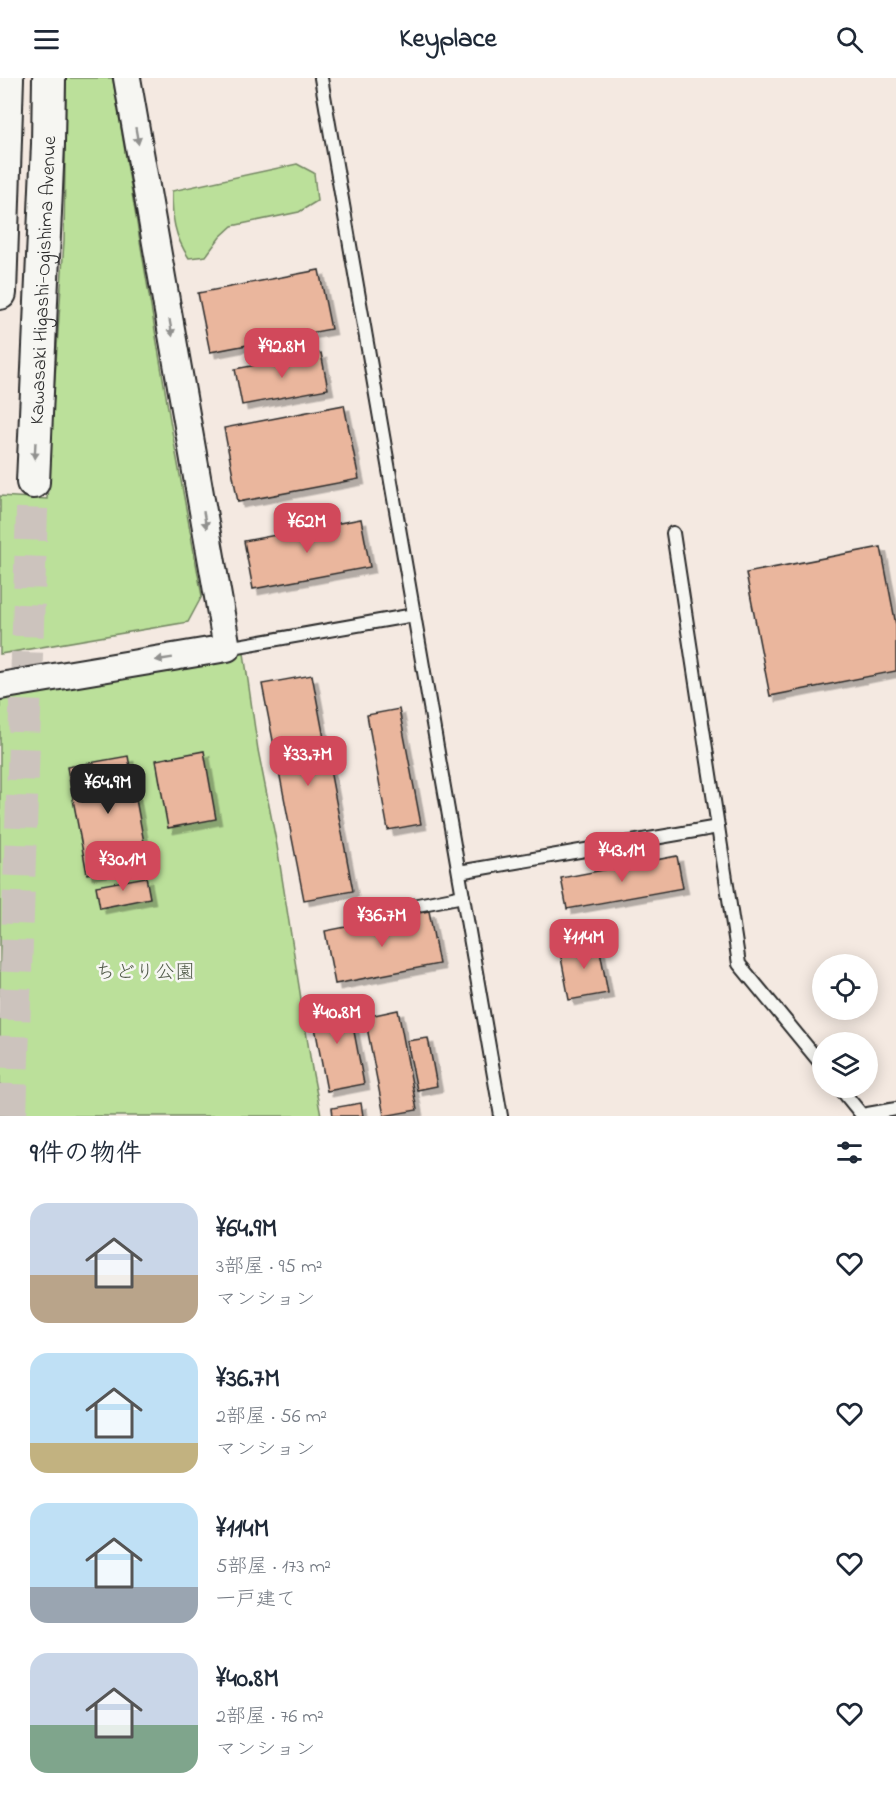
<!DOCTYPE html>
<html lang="ja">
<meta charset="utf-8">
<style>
body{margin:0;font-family:"Indie Flower","Klee One",sans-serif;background:#f2f2f3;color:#1f2937;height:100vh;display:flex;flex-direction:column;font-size:22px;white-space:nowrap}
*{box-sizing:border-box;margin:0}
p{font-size:20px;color:#747a83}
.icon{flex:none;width:33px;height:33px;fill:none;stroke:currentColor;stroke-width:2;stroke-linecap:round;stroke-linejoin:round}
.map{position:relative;height:1038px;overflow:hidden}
.drawer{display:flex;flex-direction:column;background:#fff;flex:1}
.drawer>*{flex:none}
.controls{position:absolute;left:812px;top:876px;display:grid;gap:12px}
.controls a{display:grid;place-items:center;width:66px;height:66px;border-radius:50%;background:#fff;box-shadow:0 3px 15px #0003;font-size:30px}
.price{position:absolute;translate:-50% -51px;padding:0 14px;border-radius:12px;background:#d1495b;color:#fff;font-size:20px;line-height:39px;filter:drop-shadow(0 2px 3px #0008)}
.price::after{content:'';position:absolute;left:50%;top:36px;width:18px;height:14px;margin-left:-9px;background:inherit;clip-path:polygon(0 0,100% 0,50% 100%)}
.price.active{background:#222;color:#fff}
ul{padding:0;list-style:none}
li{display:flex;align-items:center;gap:18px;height:150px;padding:0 30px}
li span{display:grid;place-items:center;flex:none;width:168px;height:120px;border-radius:18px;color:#555}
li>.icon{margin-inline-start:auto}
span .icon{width:72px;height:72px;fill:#fffc;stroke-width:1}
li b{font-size:26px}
h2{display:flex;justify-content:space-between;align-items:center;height:72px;padding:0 30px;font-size:26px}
header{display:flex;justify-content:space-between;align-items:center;height:78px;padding:0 30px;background:#fff;font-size:27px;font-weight:700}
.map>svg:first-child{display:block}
.green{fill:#bbe09a;stroke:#738662;stroke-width:1.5}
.building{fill:#eab69d;stroke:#2b2b2b;stroke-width:1.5;filter:url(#shadow)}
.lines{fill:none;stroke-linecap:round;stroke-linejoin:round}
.tertiary-tunnel{stroke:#ccc3bd;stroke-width:32;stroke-dasharray:32 16;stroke-linecap:butt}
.service-casing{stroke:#2b2b2b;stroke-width:16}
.minor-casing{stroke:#2b2b2b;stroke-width:30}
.tertiary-casing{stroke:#2b2b2b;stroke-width:36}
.service{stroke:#f6f6f2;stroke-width:12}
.minor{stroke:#f6f6f2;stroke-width:26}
.tertiary{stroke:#f6f6f2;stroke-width:32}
.oneway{fill:#90908e}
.labels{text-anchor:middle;stroke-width:5;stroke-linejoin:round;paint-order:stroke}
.street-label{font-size:20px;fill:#2b2b2b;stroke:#f6f6f2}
.park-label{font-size:20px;fill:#4f5847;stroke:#f6f6f2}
</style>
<header><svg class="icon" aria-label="menu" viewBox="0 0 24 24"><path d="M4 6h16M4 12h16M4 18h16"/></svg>Keyplace<svg class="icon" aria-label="search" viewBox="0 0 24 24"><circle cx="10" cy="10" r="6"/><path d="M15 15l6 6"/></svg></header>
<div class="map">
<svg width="896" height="1038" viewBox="0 0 896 1038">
<defs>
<filter id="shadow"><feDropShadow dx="5.5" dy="5.5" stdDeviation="0" flood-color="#0004"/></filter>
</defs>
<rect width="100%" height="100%" fill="#f4e9e1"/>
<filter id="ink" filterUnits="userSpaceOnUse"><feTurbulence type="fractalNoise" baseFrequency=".0167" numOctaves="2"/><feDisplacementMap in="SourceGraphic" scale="12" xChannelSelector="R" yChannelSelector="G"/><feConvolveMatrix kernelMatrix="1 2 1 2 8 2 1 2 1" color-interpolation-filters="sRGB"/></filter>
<g filter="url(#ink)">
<g class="green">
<polygon points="66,0 112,0 113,2 171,348 202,518 188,544 0,576 0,418 47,421 64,163"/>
<path d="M297,86L314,95L317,123L299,134L232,148L220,159L206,178L189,180C174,158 172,139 172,113Z"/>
<polygon points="243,568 258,672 277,768 312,991 321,1038 0,1038 0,608"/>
</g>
<g class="building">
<polygon points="319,192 331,251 210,274 198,215"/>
<polygon points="321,275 328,311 242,327 235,291"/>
<polygon points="344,327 359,401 238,424 224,350"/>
<polygon points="361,441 370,489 253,511 244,463"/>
<polygon points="881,469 896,547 896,593 770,618 746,495"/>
<polygon points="312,597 353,813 304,822 262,606"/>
<polygon points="399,631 421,746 388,752 367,637"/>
<polygon points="204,673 216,741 168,750 156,682"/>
<polygon points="128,678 148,786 87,796 67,689"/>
<polygon points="677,778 683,810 567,831 561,800"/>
<polygon points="146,799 150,820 100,830 96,808"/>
<polygon points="429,833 439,886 335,906 325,853"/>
<polygon points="598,862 608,915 569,922 559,869"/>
<polygon points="348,922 364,1006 327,1013 311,928"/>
<polygon points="398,932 417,1032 384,1038 365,939"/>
<polygon points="428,960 437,1008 417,1012 407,963"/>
<polygon points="361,1025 363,1038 333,1038 332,1030"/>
</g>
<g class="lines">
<polyline class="tertiary-tunnel" points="11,1038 33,404"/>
<g class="service-casing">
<g id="service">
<polyline points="321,0 501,1038"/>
<polyline points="673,455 739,886 822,987"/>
<polyline points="227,570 414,537"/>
<polyline points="459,794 718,749"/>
<polyline points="372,836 463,818"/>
<polyline points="840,1010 862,1037 896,1031"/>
</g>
</g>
<g class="minor-casing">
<polyline id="minor" points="0,608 227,570 127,0"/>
</g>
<g class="tertiary-casing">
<g id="tertiary">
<polyline points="0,215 7,0"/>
<path id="s1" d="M33,404L48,66L49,0"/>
</g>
</g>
<use href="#service" class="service"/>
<use href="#minor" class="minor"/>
<use href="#tertiary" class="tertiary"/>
</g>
<defs><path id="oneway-solid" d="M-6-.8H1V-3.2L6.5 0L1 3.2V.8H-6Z" transform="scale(1.5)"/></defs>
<g class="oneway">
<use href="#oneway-solid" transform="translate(137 58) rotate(80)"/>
<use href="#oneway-solid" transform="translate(171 250) rotate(80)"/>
<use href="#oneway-solid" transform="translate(35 373) rotate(93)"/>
<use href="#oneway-solid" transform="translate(205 442) rotate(80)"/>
<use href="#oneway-solid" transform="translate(164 581) rotate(171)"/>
</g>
</g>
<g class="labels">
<g class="street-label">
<text dy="7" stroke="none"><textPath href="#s1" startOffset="202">Kawasaki Higashi-Ogishima Avenue</textPath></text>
</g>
<g class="park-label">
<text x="145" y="900">ちどり公園</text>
</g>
</g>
</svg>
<div class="controls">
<a><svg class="icon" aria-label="locate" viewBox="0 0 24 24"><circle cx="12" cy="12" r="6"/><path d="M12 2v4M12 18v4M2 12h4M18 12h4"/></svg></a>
<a><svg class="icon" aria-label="layers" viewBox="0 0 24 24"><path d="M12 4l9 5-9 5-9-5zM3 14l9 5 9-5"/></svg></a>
</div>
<b class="price" style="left:282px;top:301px">¥92.8M</b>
<b class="price" style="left:307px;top:476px">¥62M</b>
<b class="price" style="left:308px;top:709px">¥33.7M</b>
<b class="price active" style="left:108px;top:737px">¥64.9M</b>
<b class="price" style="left:622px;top:805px">¥43.1M</b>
<b class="price" style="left:123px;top:814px">¥30.1M</b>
<b class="price" style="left:382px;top:870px">¥36.7M</b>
<b class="price" style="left:584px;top:892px">¥114M</b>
<b class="price" style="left:337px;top:967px">¥40.8M</b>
</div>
<section class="drawer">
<h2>9件の物件<svg class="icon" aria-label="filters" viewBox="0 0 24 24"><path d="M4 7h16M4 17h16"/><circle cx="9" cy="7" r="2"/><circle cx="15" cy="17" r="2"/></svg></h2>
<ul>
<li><span style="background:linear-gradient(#c9d6e8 60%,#b9a48a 0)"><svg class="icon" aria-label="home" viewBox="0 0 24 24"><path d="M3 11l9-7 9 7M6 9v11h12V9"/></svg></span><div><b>¥64.9M</b><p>3部屋 · 95 m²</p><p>マンション</p></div><svg class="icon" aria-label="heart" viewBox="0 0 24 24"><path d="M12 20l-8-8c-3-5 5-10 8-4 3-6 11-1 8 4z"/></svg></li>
<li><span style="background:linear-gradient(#bfe0f5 75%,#c2b280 0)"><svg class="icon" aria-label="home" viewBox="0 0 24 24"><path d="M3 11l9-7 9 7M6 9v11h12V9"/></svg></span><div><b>¥36.7M</b><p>2部屋 · 56 m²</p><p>マンション</p></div><svg class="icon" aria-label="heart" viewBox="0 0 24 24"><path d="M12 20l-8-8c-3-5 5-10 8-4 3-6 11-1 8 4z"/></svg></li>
<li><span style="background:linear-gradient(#bfe0f5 70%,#9aa5b1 0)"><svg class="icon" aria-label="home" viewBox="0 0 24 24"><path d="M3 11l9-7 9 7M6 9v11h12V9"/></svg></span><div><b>¥114M</b><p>5部屋 · 173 m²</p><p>一戸建て</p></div><svg class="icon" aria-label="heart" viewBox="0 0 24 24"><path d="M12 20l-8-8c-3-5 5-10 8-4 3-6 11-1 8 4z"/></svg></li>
<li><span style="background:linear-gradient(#c9d6e8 60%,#7fa58c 0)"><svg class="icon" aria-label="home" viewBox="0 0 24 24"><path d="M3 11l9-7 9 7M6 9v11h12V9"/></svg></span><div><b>¥40.8M</b><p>2部屋 · 76 m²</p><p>マンション</p></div><svg class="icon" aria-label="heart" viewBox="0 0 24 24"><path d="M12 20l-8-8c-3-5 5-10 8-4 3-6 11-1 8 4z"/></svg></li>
</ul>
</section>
